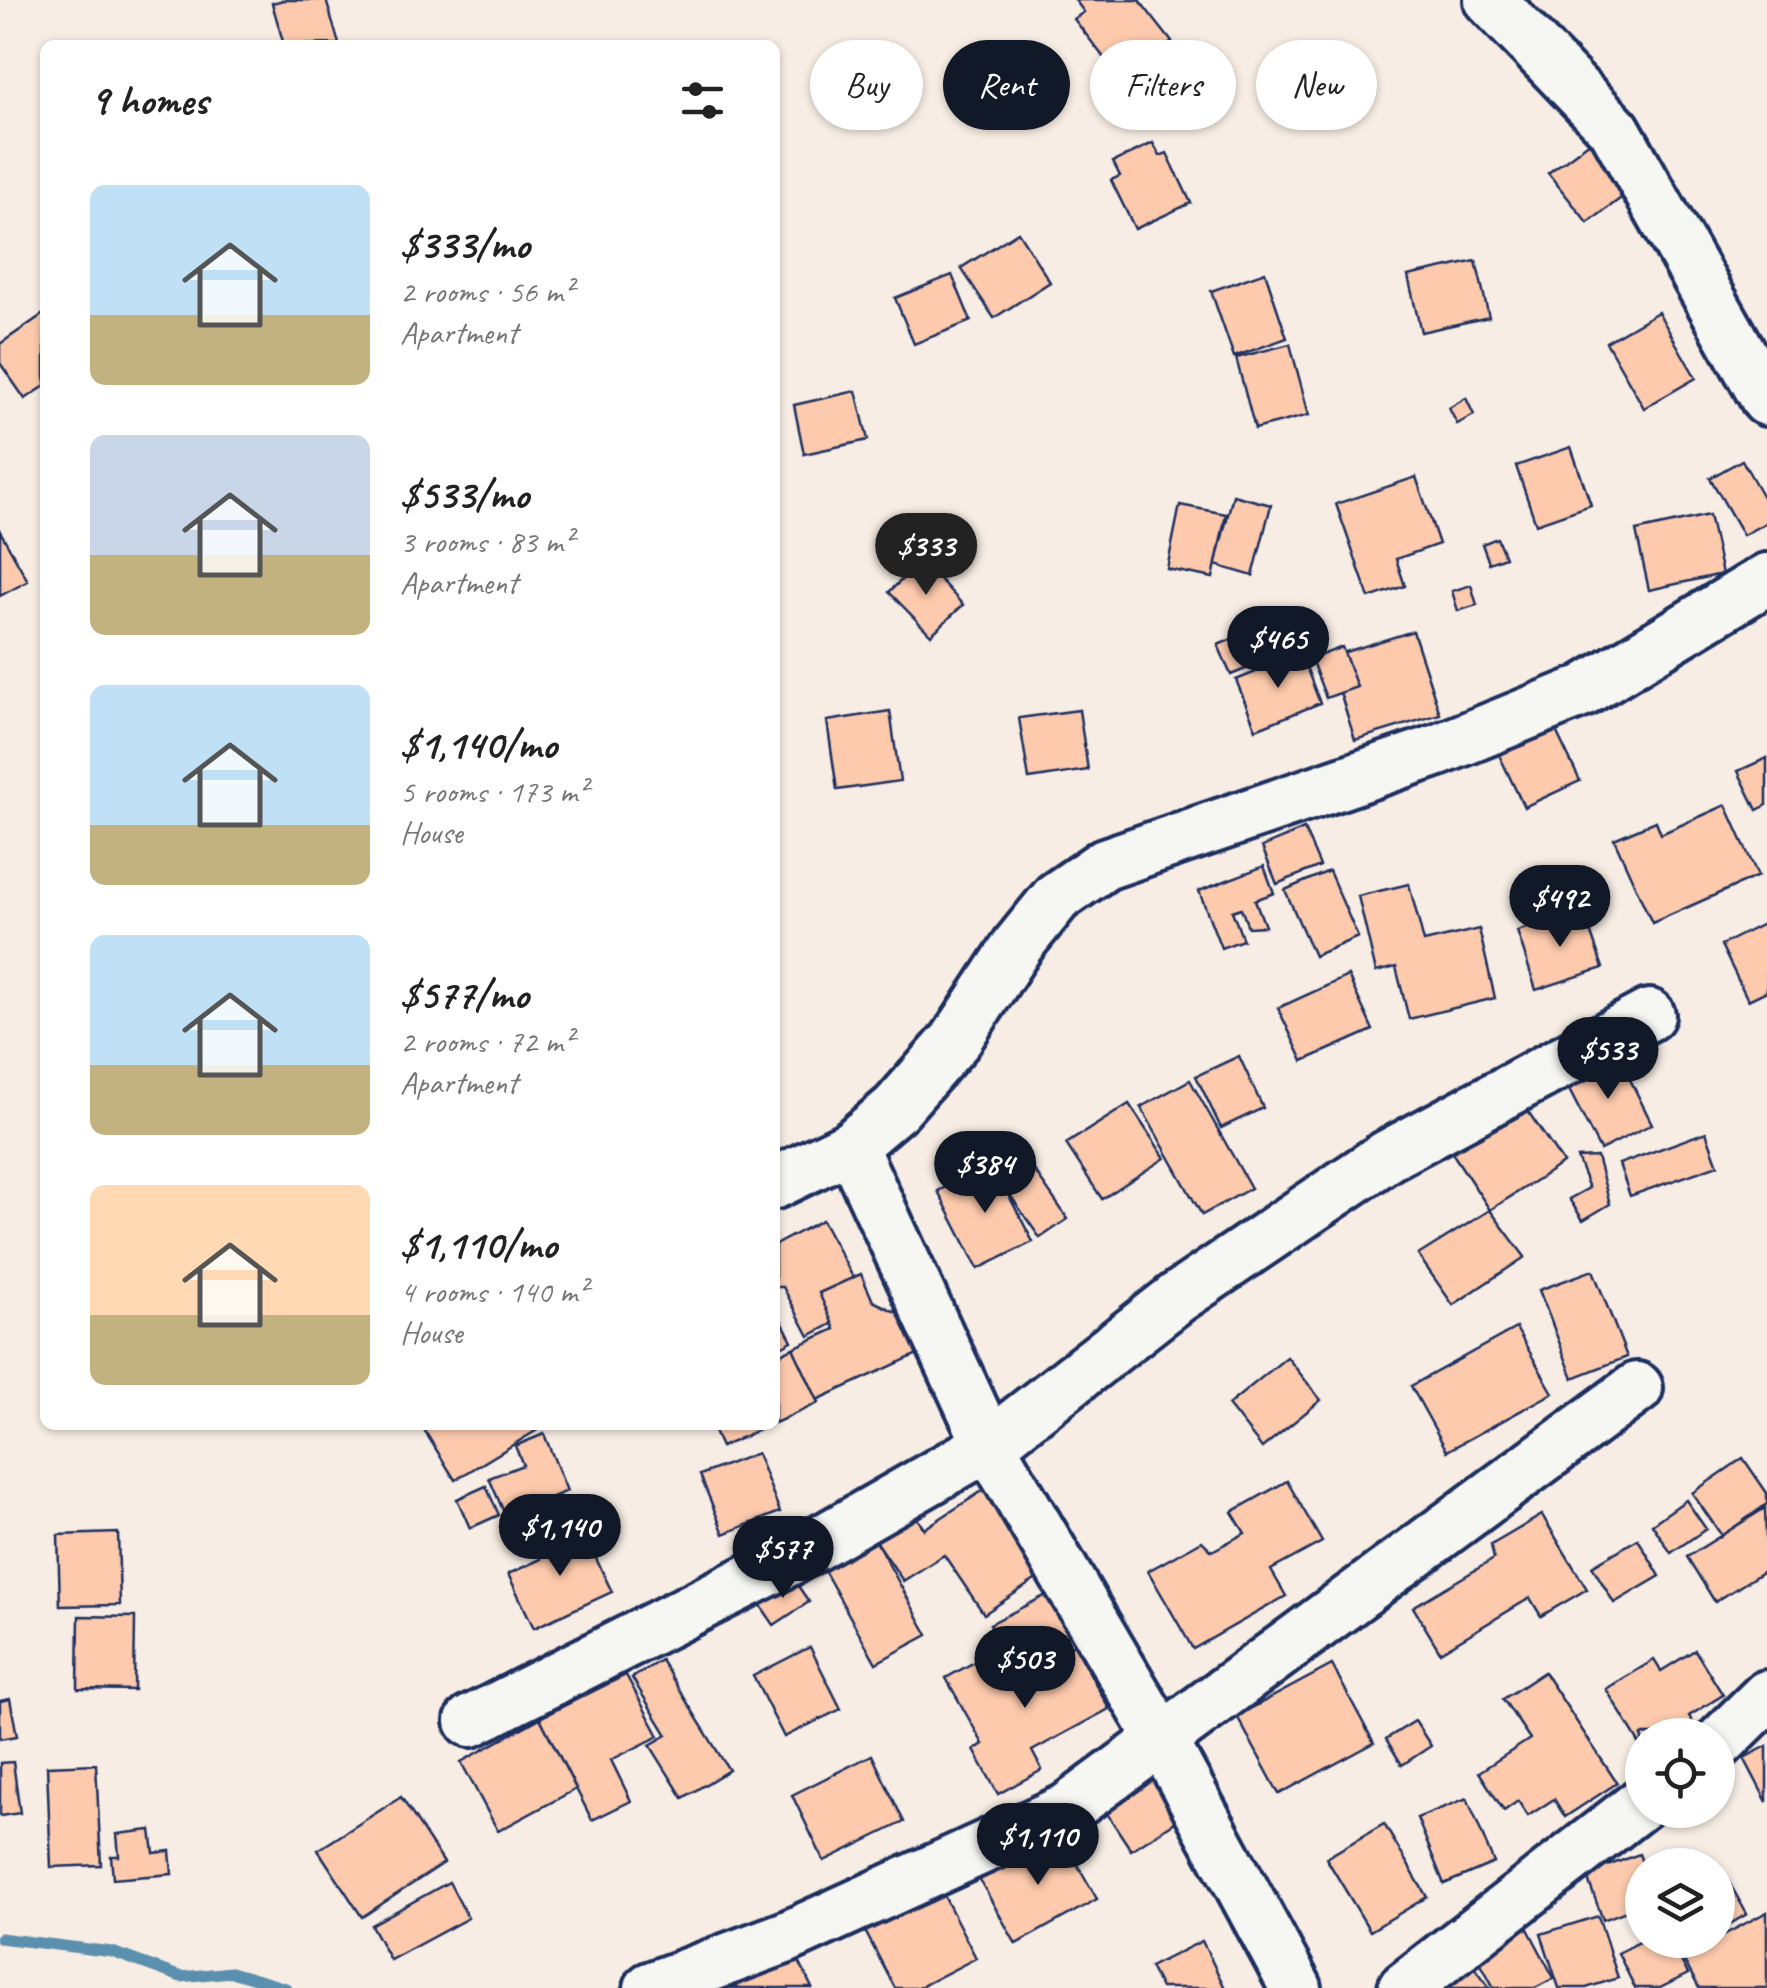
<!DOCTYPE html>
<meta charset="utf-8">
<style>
body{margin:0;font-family:Caveat,sans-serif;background:#f2f2f2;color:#222;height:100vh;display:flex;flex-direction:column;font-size:38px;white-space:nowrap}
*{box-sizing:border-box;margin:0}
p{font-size:32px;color:#767676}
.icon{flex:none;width:55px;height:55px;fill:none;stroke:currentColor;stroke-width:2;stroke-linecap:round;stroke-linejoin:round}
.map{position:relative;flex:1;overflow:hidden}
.sheet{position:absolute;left:40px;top:40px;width:740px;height:1390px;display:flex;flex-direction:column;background:#fff;border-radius:15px;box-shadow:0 2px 8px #0004}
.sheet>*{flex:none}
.top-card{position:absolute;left:810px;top:40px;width:805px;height:90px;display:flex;gap:20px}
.fabs{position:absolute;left:1625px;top:1718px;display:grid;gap:20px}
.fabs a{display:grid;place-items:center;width:110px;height:110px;border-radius:50%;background:#fff;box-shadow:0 2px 8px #0004;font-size:50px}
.price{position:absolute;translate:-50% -85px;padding:0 22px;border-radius:35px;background:#111827;color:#fff;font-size:32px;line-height:65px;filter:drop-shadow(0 2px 5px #0008)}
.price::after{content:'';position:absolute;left:50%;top:60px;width:30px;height:22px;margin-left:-15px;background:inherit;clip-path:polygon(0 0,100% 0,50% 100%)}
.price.on{background:#222;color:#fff}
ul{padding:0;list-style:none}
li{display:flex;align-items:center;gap:30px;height:250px;padding:0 50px}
li span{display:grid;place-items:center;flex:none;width:280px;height:200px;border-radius:15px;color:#555}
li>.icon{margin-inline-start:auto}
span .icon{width:120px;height:120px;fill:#fffc;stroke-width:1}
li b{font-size:42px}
h2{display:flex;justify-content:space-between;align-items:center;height:120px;padding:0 50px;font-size:42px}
.tag{padding:0 35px;border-radius:45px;background:#fff;box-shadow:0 2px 8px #0004;font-size:35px;line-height:90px}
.tag.on{background:#111827;color:#fff}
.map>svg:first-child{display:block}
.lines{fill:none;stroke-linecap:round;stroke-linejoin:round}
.stream{stroke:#5a8fae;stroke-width:11}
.building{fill:#fdcaad;stroke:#1b2f5e;stroke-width:2.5}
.minor-casing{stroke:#1b2f5e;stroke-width:58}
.minor{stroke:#f6f6f2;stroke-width:50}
</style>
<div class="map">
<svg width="1767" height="1988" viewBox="0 0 1767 1988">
<rect width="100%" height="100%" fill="#f7ede4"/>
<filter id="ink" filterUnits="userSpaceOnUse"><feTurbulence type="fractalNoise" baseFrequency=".01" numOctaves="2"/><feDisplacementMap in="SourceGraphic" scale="20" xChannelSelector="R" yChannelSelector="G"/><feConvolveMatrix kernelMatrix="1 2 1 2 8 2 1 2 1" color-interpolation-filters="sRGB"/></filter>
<g filter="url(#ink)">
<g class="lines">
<polyline class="stream" points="0,1938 112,1952 181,1977 231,1972 286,1988"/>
</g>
<g class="building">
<polygon points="283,0 326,0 339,44 284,45 272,3"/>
<polygon points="1075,0 1139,0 1172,42 1122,81 1074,19 1084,12"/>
<polygon points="1590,142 1629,192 1588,223 1548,173"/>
<polygon points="1153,143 1160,156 1167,153 1191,203 1135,229 1111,180 1120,176 1113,162"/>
<polygon points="1018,232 1050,282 994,318 961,268"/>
<polygon points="1476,261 1489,317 1421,332 1408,276"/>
<polygon points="1265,272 1287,338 1234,357 1211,291"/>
<polygon points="952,275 971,321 914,344 895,298"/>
<polygon points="1658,312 1696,378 1644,408 1606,342"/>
<polygon points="45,313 45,386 25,399 0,363 0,344"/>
<polygon points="1290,344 1309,415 1255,429 1236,358"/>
<polygon points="856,391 868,440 804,454 794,405"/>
<polygon points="1466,398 1474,415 1457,424 1449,408"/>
<polygon points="1571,447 1591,505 1536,524 1516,466"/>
<polygon points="1742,460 1767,504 1767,522 1743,535 1710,478"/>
<polygon points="1416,477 1439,544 1396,559 1405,586 1369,598 1336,504"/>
<polygon points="1233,495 1271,505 1253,576 1215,565"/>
<polygon points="1180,505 1226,514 1213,578 1167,569"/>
<polygon points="1709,515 1722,574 1649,590 1636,531"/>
<polygon points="0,531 28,581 0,596"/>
<polygon points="1497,538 1505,557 1489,563 1482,544"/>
<polygon points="922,560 963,605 931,635 889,592"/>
<polygon points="1471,585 1477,605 1458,611 1452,591"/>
<polygon points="1254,630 1267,660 1231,675 1218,645"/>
<polygon points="1413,631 1440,714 1355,740 1329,657"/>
<polygon points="1342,647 1357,687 1326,698 1311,659"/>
<polygon points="1301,654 1320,703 1256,729 1236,680"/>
<polygon points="1079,710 1088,770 1029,779 1019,718"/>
<polygon points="890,711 900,781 837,790 827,721"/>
<polygon points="1548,714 1580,781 1524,807 1492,740"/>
<polygon points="1767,758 1767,805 1757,810 1738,771"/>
<polygon points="1726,805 1758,876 1652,923 1614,839 1656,821 1661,834"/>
<polygon points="1304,829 1320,866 1277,884 1262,847"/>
<polygon points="1264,866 1274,893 1255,900 1265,926 1248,927 1241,908 1232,911 1243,940 1221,948 1199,891"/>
<polygon points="1329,871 1358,937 1314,956 1285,890"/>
<polygon points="1409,884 1424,942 1479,929 1495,998 1409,1019 1396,967 1376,972 1358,896"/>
<polygon points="1583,910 1603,968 1536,990 1517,931"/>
<polygon points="1767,922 1767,991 1748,1000 1721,945"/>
<polygon points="1348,976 1373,1030 1303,1061 1278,1008"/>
<polygon points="1617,1053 1652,1124 1600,1150 1564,1080"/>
<polygon points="1239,1056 1263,1108 1221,1128 1196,1076"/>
<polygon points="1190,1080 1251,1188 1202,1215 1141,1107"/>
<polygon points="1521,1101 1563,1163 1490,1210 1449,1148"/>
<polygon points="1129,1104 1165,1158 1102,1199 1066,1144"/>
<polygon points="1706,1132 1718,1165 1630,1196 1619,1164"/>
<polygon points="1022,1153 1068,1219 1040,1238 994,1172"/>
<polygon points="1597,1157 1610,1204 1583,1220 1569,1199 1589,1188 1577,1158"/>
<polygon points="992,1163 1033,1242 978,1269 938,1191"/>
<polygon points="1490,1210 1525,1257 1453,1305 1418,1255"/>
<polygon points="822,1220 868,1305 809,1336 783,1287 775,1287 775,1245"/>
<polygon points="1593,1270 1627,1357 1573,1378 1539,1290"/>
<polygon points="861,1274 873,1301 902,1315 920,1353 817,1400 793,1348 835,1329 819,1293"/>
<polygon points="775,1308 792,1341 775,1350"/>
<polygon points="1516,1328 1553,1393 1447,1451 1411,1386"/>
<polygon points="793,1348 819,1403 775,1423 775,1357"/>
<polygon points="1287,1357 1321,1400 1262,1448 1228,1405"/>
<polygon points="421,1425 536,1425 539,1429 455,1480"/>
<polygon points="711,1425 770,1425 721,1447"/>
<polygon points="544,1434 567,1491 506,1517 489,1478 523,1465 515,1446"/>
<polygon points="757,1453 780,1512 724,1534 700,1475"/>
<polygon points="1743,1458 1767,1493 1767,1504 1722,1536 1692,1493"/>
<polygon points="1287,1481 1322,1542 1271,1570 1286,1596 1193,1649 1148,1571 1202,1541 1212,1551 1245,1533 1232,1512"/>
<polygon points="486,1486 499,1515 470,1528 457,1499"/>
<polygon points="990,1486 1047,1572 984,1614 944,1555 903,1581 873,1536 912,1510 924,1529"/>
<polygon points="1686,1500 1706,1529 1671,1553 1652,1524"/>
<polygon points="1765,1508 1767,1569 1715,1602 1687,1557"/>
<polygon points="1542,1515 1587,1589 1541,1616 1530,1598 1440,1652 1413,1607 1494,1559 1491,1545"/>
<polygon points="581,1527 612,1592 534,1628 508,1574 541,1559 539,1547"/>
<polygon points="118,1533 120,1605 60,1606 58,1535"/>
<polygon points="873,1536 928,1635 876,1663 821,1565"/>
<polygon points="1638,1539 1660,1576 1614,1603 1592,1566"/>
<polygon points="792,1577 809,1602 774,1625 757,1600"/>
<polygon points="1060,1588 1081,1629 1012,1665 990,1624"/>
<polygon points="79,1616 135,1617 134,1690 78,1689"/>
<polygon points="1074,1644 1109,1709 1032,1751 1042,1770 998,1794 974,1750 983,1744 946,1678 987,1655 1003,1683"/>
<polygon points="810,1647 841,1709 784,1737 753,1676"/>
<polygon points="1695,1650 1723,1695 1689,1716 1696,1728 1684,1735 1642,1735 1642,1748 1606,1689 1654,1660 1661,1671"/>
<polygon points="661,1660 729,1770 683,1798 650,1745 667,1735 632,1678"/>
<polygon points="1332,1665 1374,1743 1279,1794 1237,1716"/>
<polygon points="1544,1672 1617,1783 1565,1817 1554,1799 1528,1816 1518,1801 1504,1811 1479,1772 1530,1739 1503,1699"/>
<polygon points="626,1675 659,1736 611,1760 631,1801 592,1820 540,1718"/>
<polygon points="10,1699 17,1736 0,1739 0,1701"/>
<polygon points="540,1718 576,1789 498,1831 461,1762"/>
<polygon points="1415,1721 1431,1746 1402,1765 1386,1739"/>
<polygon points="1767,1746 1767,1802 1744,1758"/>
<polygon points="872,1755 904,1822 824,1861 792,1795"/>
<polygon points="13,1762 20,1813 0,1816 0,1763"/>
<polygon points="1163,1763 1194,1810 1131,1850 1100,1803"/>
<polygon points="96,1764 101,1865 51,1867 47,1766"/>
<polygon points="401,1797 444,1863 362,1917 318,1850"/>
<polygon points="1467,1798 1494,1863 1444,1884 1417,1818"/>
<polygon points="1384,1824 1427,1897 1370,1931 1326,1858"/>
<polygon points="151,1830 154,1853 170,1851 172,1874 113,1879 111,1856 119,1856 117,1834"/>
<polygon points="1059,1832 1097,1899 1016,1944 978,1877"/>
<polygon points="1639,1854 1643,1865 1642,1905 1603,1920 1586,1874"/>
<polygon points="1719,1865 1747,1914 1718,1931 1718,1866"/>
<polygon points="449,1882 468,1918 390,1960 371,1925"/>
<polygon points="942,1892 976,1958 918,1988 895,1988 865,1931"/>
<polygon points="1767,1912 1767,1988 1699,1988 1682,1957"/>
<polygon points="1598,1916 1618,1978 1586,1988 1559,1988 1541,1934"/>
<polygon points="1526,1925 1554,1978 1535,1988 1494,1988 1475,1952"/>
<polygon points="1643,1940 1670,1940 1688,1974 1660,1988 1635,1988 1618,1953"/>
<polygon points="1202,1941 1225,1988 1161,1988 1150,1967"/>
<polygon points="794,1951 812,1988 714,1988"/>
<polygon points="1469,1959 1490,1988 1429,1988"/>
</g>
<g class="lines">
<g class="minor-casing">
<g id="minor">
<polyline points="1490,0 1615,130 1767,400"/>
<polyline points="851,1146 989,1445 1162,1740 1296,1988"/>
<polyline points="775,1183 851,1146 896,1108 955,1041 1018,945 1057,897 1105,864 1438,750 1583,691 1767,579"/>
<polyline points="471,1721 785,1562 989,1445 1177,1298 1387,1156 1649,1015"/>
<polyline points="1718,1744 1767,1696"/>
<polyline points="650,1988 787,1937 1066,1810 1637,1388"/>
<polyline points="1404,1988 1642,1803"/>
</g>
</g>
<use href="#minor" class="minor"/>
</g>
</g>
</svg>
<div class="fabs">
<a><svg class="icon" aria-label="locate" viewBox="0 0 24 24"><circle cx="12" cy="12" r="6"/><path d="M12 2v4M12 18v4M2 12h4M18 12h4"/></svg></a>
<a><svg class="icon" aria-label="layers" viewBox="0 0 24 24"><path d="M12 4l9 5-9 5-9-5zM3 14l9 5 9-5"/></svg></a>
</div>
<b class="price on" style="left:926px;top:598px">$333</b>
<b class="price" style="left:1278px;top:691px">$465</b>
<b class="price" style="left:1560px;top:950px">$492</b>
<b class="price" style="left:1608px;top:1102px">$533</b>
<b class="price" style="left:985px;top:1216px">$384</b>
<b class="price" style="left:560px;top:1579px">$1,140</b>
<b class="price" style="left:783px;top:1601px">$577</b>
<b class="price" style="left:1025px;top:1711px">$503</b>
<b class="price" style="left:1038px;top:1888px">$1,110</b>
<div class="top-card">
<a class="tag">Buy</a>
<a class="tag on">Rent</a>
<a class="tag">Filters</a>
<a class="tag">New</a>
</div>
<section class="sheet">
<h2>9 homes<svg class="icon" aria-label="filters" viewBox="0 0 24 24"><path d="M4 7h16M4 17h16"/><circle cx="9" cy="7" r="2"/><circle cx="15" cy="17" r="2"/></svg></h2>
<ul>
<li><span style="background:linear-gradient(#bfe0f5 65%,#c2b280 0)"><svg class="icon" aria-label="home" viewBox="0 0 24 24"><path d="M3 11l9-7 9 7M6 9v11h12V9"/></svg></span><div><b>$333/mo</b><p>2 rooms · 56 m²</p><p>Apartment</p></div></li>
<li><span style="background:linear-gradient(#c9d6e8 60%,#c2b280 0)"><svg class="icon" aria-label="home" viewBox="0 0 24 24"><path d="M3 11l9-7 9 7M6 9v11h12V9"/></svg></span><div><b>$533/mo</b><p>3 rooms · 83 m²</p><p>Apartment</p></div></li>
<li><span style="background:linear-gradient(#bfe0f5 70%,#c2b280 0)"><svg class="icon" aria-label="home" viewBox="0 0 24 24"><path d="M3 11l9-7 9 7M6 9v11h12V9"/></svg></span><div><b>$1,140/mo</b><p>5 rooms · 173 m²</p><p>House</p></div></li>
<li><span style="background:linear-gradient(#bfe0f5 65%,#c2b280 0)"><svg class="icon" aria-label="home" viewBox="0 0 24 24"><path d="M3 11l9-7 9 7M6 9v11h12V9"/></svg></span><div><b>$577/mo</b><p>2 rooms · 72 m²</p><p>Apartment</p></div></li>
<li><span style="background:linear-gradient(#ffd9b3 65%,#c2b280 0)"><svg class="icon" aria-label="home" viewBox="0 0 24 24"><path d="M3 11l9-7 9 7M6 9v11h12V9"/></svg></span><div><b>$1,110/mo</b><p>4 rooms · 140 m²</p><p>House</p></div></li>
</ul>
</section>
</div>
